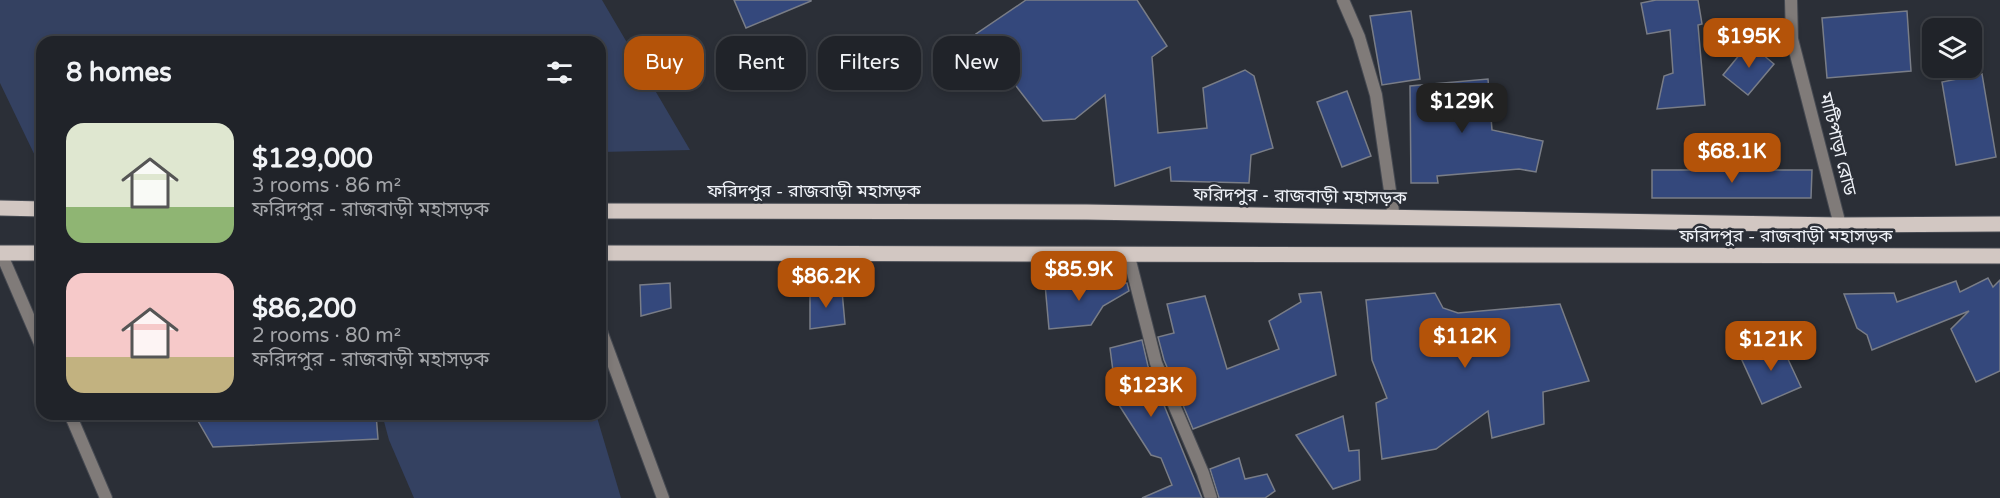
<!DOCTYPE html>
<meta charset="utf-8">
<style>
body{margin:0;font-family:"Varela Round","Noto Sans Bengali",sans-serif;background:#282b31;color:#f1f3f6;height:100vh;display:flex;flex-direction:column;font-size:22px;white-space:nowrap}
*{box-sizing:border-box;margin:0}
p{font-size:20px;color:#a2a4a8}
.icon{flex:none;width:33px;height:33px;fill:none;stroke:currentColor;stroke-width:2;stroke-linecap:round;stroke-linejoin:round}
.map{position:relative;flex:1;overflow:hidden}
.drawer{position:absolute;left:36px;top:36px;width:570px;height:384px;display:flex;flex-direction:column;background:#202329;border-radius:18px;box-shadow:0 3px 9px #0003,0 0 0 2px #3d4046}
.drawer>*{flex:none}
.hud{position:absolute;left:624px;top:36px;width:570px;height:54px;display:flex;gap:12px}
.buttons{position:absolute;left:1922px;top:18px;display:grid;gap:12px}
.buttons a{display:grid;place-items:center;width:60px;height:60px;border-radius:12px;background:#202329;box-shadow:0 3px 9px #0003,0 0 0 2px #3d4046;font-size:30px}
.price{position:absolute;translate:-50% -51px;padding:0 14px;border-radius:12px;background:#b45309;color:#fff;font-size:20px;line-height:39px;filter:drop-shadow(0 2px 3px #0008)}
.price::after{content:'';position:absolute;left:50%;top:36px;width:18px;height:14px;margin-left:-9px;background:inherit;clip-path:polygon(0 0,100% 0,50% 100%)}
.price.selected{background:#222;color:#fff}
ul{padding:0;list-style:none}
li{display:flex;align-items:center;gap:18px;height:150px;padding:0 30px}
li span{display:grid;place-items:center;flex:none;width:168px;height:120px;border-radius:18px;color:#555}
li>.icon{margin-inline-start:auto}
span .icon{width:72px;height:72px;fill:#fffc;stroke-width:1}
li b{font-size:26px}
h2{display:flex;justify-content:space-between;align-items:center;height:72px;padding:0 30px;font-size:26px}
.pill{padding:0 21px;border-radius:18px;background:#202329;box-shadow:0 3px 9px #0003,0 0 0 2px #3d4046;font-size:21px;line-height:54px}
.pill.selected{background:#b45309;color:#fff}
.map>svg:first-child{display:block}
.green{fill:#344161}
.building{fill:#34487c;stroke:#797d87;stroke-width:1.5}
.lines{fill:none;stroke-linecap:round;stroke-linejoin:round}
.service-casing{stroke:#464a52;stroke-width:14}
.minor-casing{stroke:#464a52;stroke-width:14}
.primary-casing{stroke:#464a52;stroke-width:17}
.service{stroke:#807b79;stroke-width:12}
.minor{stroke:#807b79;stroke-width:12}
.primary{stroke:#d2c7c2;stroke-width:15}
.labels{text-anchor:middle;stroke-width:5;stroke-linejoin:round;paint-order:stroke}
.street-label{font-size:18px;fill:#eff2f8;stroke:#2b2f37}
</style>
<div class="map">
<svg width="2000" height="498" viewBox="0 0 2000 498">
<rect width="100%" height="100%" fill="#2b2f37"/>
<g class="green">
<polygon points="0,0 602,0 690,150 600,152 600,42 42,42 42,162 38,162 0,83"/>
<polygon points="382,414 596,414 621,498 414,498 389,440"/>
</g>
<g class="building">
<polygon points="734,0 811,0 811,1 746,28"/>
<polygon points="1026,0 1137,0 1167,46 1152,57 1158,133 1207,128 1203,88 1245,70 1254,76 1273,148 1251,155 1249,183 1171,181 1170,167 1115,186 1105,95 1075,119 1043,121 976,34"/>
<polygon points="1656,0 1698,0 1702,24 1698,25 1705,105 1657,109 1664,76 1673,73 1670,30 1647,34 1641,3"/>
<polygon points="1411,11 1420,79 1382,85 1370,16"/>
<polygon points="1907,11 1911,71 1827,78 1822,18"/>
<polygon points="1749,43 1774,64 1748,95 1723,75"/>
<polygon points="1982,74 1996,157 1956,165 1942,82"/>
<polygon points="1488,79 1492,130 1543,141 1536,172 1519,169 1437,176 1438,183 1411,183 1410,86"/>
<polygon points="1347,91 1371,156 1342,167 1317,102"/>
<polygon points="1652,170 1812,170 1811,198 1652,198"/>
<polygon points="1988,278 1993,287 2000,280 2000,371 1976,382 1951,329 1969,311 1872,350 1867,335 1857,328 1844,294 1894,293 1897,302 1956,281 1960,292"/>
<polygon points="670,283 671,308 641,316 640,285"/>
<polygon points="1127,283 1129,291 1103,306 1091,325 1049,329 1045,284"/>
<polygon points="810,289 842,291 845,324 810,329"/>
<polygon points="1321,292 1336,375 1193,429 1164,360 1158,337 1174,333 1167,304 1205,296 1227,369 1279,349 1269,321 1301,302 1299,294"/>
<polygon points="1435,293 1443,308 1458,313 1560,304 1589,381 1543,392 1544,424 1492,438 1488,411 1436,449 1382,459 1376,403 1387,398 1372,360 1366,300"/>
<polygon points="1142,340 1148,366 1202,498 1142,498 1172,485 1161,458 1151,455 1117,402 1110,348"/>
<polygon points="1779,340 1801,387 1762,404 1741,358"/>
<polygon points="194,414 376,414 378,439 213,447"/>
<polygon points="1343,416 1349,451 1359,450 1360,480 1333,489 1296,435"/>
<polygon points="1239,458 1245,479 1267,474 1275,491 1265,498 1219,498 1210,469"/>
</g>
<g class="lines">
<g class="service-casing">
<polyline id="service" points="600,328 663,498"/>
</g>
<g class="minor-casing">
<g id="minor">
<polyline points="1343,0 1359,37 1376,95 1394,218"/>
<polyline points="1791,0 1792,39 1840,225"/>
<polyline points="1,253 42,348"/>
<polyline points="1128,253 1156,363 1203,473 1211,498"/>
<polyline points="70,414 106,498"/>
</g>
</g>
<g class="primary-casing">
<g id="primary">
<polyline points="0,208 42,209"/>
<polyline points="600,211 1087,212 1840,225 2000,224"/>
<polyline points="0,253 42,253"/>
<polyline points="600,253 2000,256"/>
</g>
</g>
<use href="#service" class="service"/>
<use href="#minor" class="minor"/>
<use href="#primary" class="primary"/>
</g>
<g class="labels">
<g class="street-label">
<text transform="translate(1838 144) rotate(76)" y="6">মাটিপাড়া রোড</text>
<text x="814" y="197">ফরিদপুর - রাজবাড়ী মহাসড়ক</text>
<text transform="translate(1300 196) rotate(1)" y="6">ফরিদপুর - রাজবাড়ী মহাসড়ক</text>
<text x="1786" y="242">ফরিদপুর - রাজবাড়ী মহাসড়ক</text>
</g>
</g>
</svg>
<div class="buttons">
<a><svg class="icon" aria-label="layers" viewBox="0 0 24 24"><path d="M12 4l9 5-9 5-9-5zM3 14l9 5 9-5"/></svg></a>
</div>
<b class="price" style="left:1749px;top:69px">$195K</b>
<b class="price selected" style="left:1462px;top:134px">$129K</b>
<b class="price" style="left:1732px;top:184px">$68.1K</b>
<b class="price" style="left:1079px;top:302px">$85.9K</b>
<b class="price" style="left:826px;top:309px">$86.2K</b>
<b class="price" style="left:1465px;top:369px">$112K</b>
<b class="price" style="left:1771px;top:372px">$121K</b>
<b class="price" style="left:1151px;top:418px">$123K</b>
<div class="hud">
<a class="pill selected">Buy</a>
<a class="pill">Rent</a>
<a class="pill">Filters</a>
<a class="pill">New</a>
</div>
<section class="drawer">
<h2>8 homes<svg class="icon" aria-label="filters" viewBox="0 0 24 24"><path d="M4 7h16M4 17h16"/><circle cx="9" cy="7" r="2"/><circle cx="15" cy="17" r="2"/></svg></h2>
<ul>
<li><span style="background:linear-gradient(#dfe7d0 70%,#8fb573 0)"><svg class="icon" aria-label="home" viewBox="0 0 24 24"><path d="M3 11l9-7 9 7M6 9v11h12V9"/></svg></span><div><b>$129,000</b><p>3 rooms · 86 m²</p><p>ফরিদপুর - রাজবাড়ী মহাসড়ক</p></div></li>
<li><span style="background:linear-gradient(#f6c9c9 70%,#c2b280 0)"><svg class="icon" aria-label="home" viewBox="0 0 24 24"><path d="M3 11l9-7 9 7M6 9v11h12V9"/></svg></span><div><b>$86,200</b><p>2 rooms · 80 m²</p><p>ফরিদপুর - রাজবাড়ী মহাসড়ক</p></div></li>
</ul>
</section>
</div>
